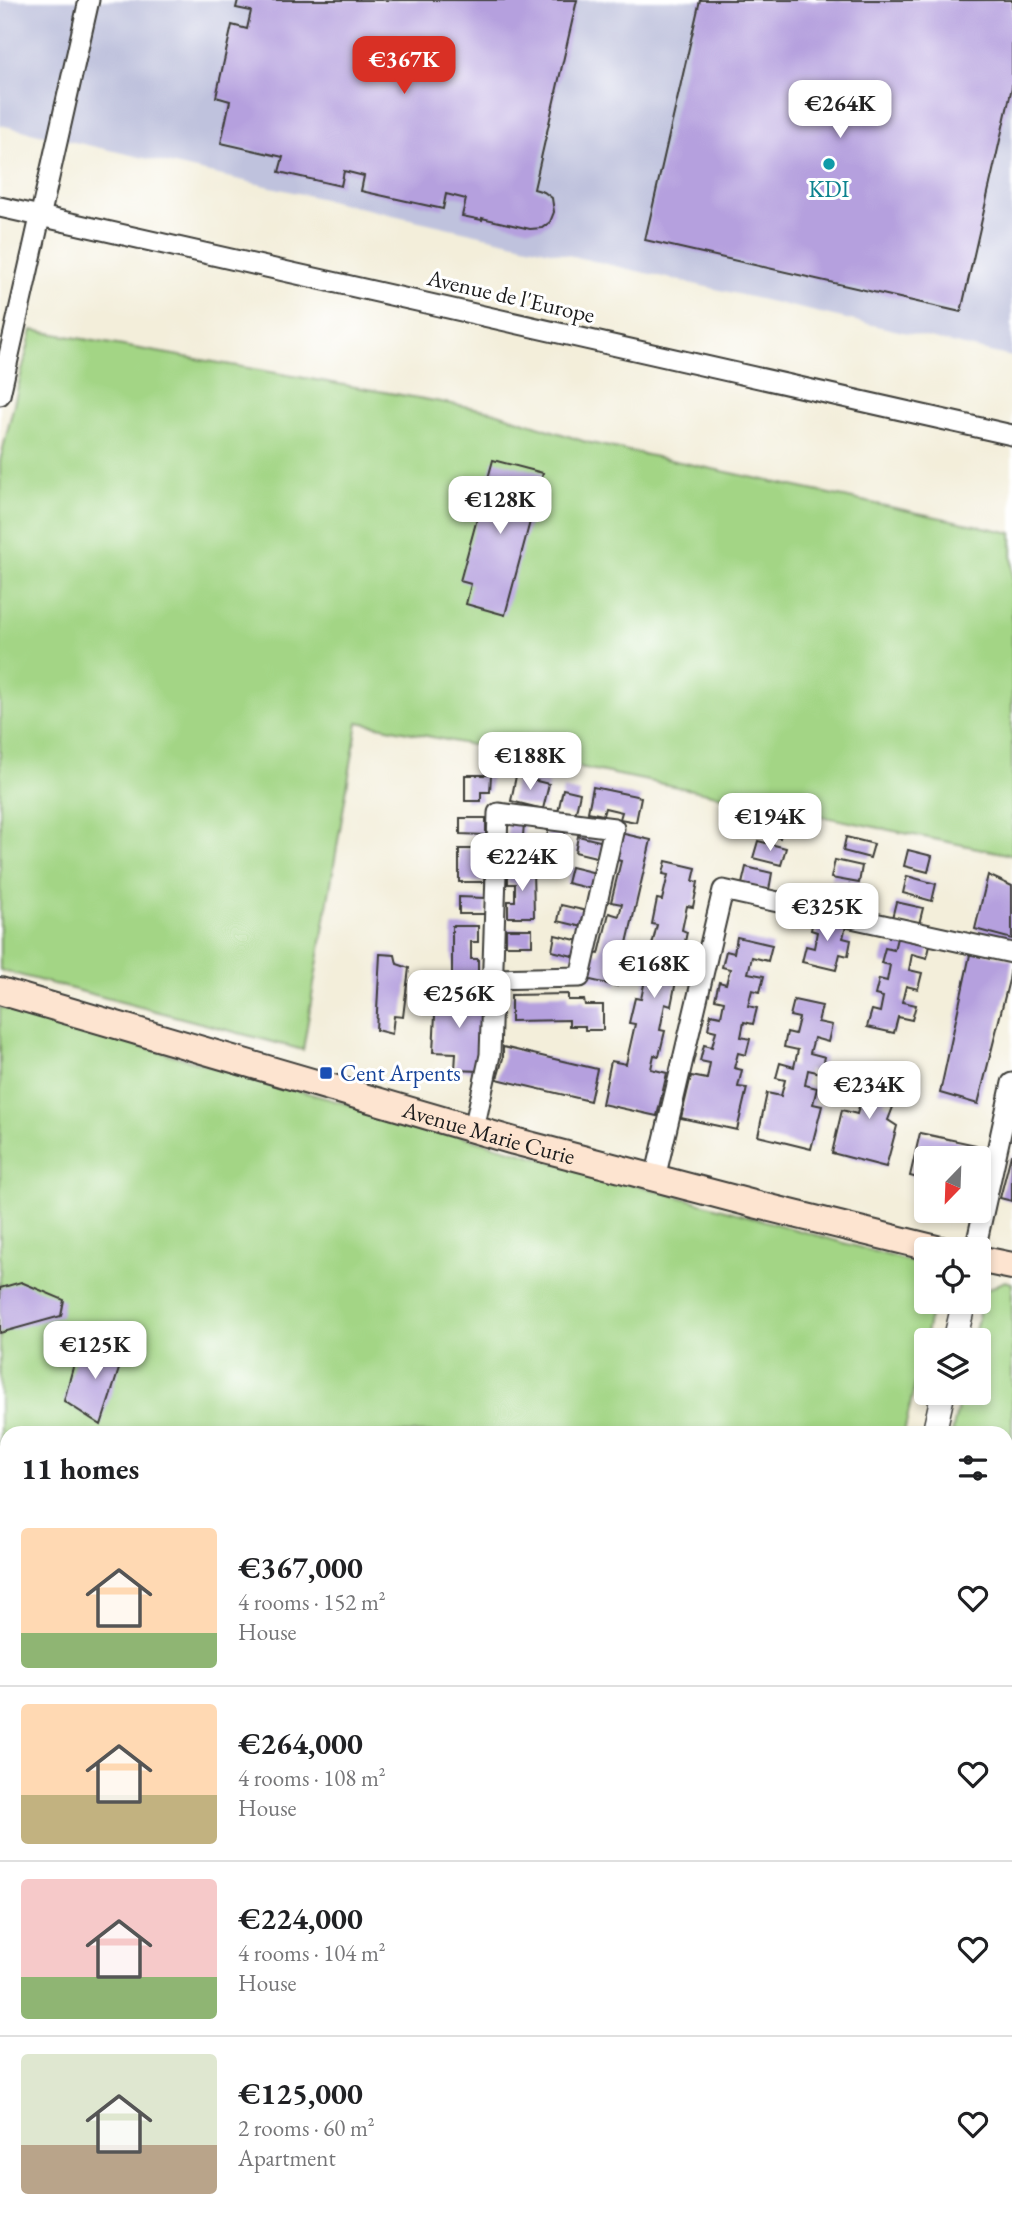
<!DOCTYPE html>
<meta charset="utf-8">
<style>
body{margin:0;font-family:"EB Garamond",serif;background:#f6f6f6;color:#202124;height:100vh;display:flex;flex-direction:column;font-size:26px;white-space:nowrap}
*{box-sizing:border-box;margin:0}
p{font-size:23px;color:#757577}
.icon{flex:none;width:38px;height:38px;fill:none;stroke:currentColor;stroke-width:2;stroke-linecap:round;stroke-linejoin:round}
.map{position:relative;flex:1;overflow:hidden}
.panel{position:absolute;left:0px;top:1426px;width:1013px;height:800px;display:flex;flex-direction:column;background:#fff;border-radius:21px 21px 0 0;box-shadow:0 4px 10px #0003}
.panel>*{flex:none}
.needle{width:46px;rotate:203deg}
.fabs{position:absolute;left:914px;top:1146px;display:grid;gap:14px}
.fabs a{display:grid;place-items:center;width:77px;height:77px;border-radius:7px;background:#fff;box-shadow:0 4px 10px #0003;font-size:35px}
.price{position:absolute;translate:-50% -60px;padding:0 16px;border-radius:14px;background:#fff;color:#222;font-size:23px;line-height:46px;filter:drop-shadow(0 2px 4px #0008)}
.price::after{content:'';position:absolute;left:50%;top:42px;width:21px;height:16px;margin-left:-10px;background:inherit;clip-path:polygon(0 0,100% 0,50% 100%)}
.price.on{background:#d93025;color:#fff}
ul{padding:0;list-style:none}
li{display:flex;align-items:center;gap:21px;height:175px;padding:0 21px}
li+li{border-top:2px solid #e0e0e0}
li span{display:grid;place-items:center;flex:none;width:196px;height:140px;border-radius:7px;color:#555}
li>.icon{margin-inline-start:auto}
span .icon{width:84px;height:84px;fill:#fffc;stroke-width:1}
li b{font-size:30px}
h2{display:flex;justify-content:space-between;align-items:center;height:84px;padding:0 21px;font-size:30px}
.map>svg:first-child{display:block}
.industrial{fill:#bfc2dd}
.green{fill:#a3d585;stroke:#607850;stroke-width:2}
.building{fill:#b5a0de}
.lines{fill:none;stroke-linecap:round;stroke-linejoin:round}
.minor-casing{stroke:#3c3c38;stroke-width:23}
.tertiary-casing{stroke:#3c3c38;stroke-width:26}
.secondary-casing{stroke:#3c3c38;stroke-width:30}
.minor{stroke:#fff;stroke-width:19}
.tertiary{stroke:#fff;stroke-width:23}
.secondary{stroke:#fde4d0;stroke-width:26}
.rail{stroke:#1c1c1c;stroke-width:5;stroke-dasharray:10 5;stroke-linecap:butt}
.culture-dot{fill:#0f9aa8;stroke:#fff;stroke-width:2.5}
.transit-dot{fill:#1a4fb4;stroke:#fff;stroke-width:2.5}
.labels{text-anchor:middle;stroke-width:6;stroke-linejoin:round;paint-order:stroke}
.culture-label{font-size:23px;fill:#0d838f;stroke:#fff}
.street-label{font-size:23px;fill:#1c1c1c;stroke:#fff}
.transit-label{font-size:23px;fill:#164399;stroke:#fff;text-anchor:start}
</style>
<div class="map">
<svg width="1012" height="2225" viewBox="0 0 1012 2225">
<rect width="100%" height="100%" fill="#fff"/>
<filter id="ink" filterUnits="userSpaceOnUse"><feTurbulence type="fractalNoise" baseFrequency=".0143" numOctaves="2"/><feDisplacementMap in="SourceGraphic" scale="14" xChannelSelector="R" yChannelSelector="G"/><feConvolveMatrix kernelMatrix="1 2 1 2 8 2 1 2 1" color-interpolation-filters="sRGB"/></filter>
<filter id="wash" filterUnits="userSpaceOnUse"><feTurbulence type="fractalNoise" baseFrequency=".00686" numOctaves="4" result="noise"/><feDisplacementMap in="SourceGraphic" scale="28" xChannelSelector="R" yChannelSelector="G"/><feGaussianBlur stdDeviation="1.57" result="paint"/><feColorMatrix in="noise" values="0 0 0 0 0 0 0 0 0 0 0 0 0 0 0 0 0 1.4 0 .05"/><feComposite in="paint" operator="in"/></filter>
<g filter="url(#wash)">
<rect width="100%" height="100%" fill="#f3eeda"/>
<g class="industrial">
<polygon points="0,0 1012,0 1012,357 0,125"/>
<polygon points="1006,2111 1012,2112 1012,2218 1006,2218"/>
<polygon points="7,2113 7,2216 0,2217 0,2114"/>
</g>
<g class="green">
<polygon points="32,330 492,411 586,442 1012,533 1012,855 358,722 303,1050 0,970 0,461"/>
<polygon points="0,1007 926,1266 926,1302 933,1302 904,1433 7,1433 7,2113 0,2114"/>
<polygon points="1005,1281 1012,1283 1012,1840 1006,1839 1006,1433 952,1433 961,1393 978,1393 978,1340 973,1340 984,1291"/>
</g>
<g id="blocks">
<g class="building">
<polygon points="238,0 577,0 534,189 544,192 552,198 554,212 550,222 542,228 530,229 482,218 482,220 462,216 466,199 446,194 443,209 361,191 364,176 344,171 341,186 279,172 283,157 221,143 230,101 216,97 232,25 247,29 251,11 236,8"/>
<polygon points="700,0 1012,0 1012,87 961,312 645,240"/>
<polygon points="493,460 543,473 505,615 466,604 471,584 460,581"/>
<polygon points="465,775 491,775 490,792 481,792 481,801 465,801"/>
<polygon points="516,776 549,784 543,809 511,801"/>
<polygon points="593,787 641,797 636,822 620,819 622,812 605,808 603,815 588,812"/>
<polygon points="563,789 580,793 575,816 558,812"/>
<polygon points="460,818 486,818 486,835 460,834"/>
<polygon points="757,818 783,825 780,838 754,831"/>
<polygon points="508,822 524,823 522,849 506,848"/>
<polygon points="549,828 565,832 560,854 543,851"/>
<polygon points="620,833 651,840 617,986 586,979 592,953 599,954 609,913 619,916 622,904 611,902 621,861 614,859"/>
<polygon points="578,836 604,842 600,858 575,852"/>
<polygon points="846,837 874,844 870,858 843,851"/>
<polygon points="758,841 786,848 781,865 753,858"/>
<polygon points="459,849 485,849 484,882 459,882"/>
<polygon points="908,850 932,856 928,872 904,866"/>
<polygon points="835,860 862,866 859,883 831,878"/>
<polygon points="666,861 696,868 693,881 698,882 693,907 687,906 682,930 687,932 682,956 676,955 671,980 676,981 671,1006 665,1004 660,1030 665,1031 659,1056 654,1055 651,1069 667,1073 657,1116 602,1104 611,1061 626,1064 635,1024 629,1023 635,998 641,999 646,975 640,973 646,948 651,949 657,925 652,924 657,899 662,900 668,875 663,874"/>
<polygon points="571,867 596,873 592,889 567,883"/>
<polygon points="746,867 772,873 769,890 742,884"/>
<polygon points="508,868 533,868 534,917 508,917 508,901 515,901 515,884 508,884"/>
<polygon points="988,875 1012,886 1012,939 975,929"/>
<polygon points="907,876 936,884 932,901 903,893"/>
<polygon points="834,887 863,894 859,911 830,903"/>
<polygon points="459,897 485,898 485,914 459,914"/>
<polygon points="896,902 923,908 919,924 892,918"/>
<polygon points="561,905 587,911 583,927 558,921"/>
<polygon points="814,916 847,922 843,938 851,940 848,956 840,954 836,970 802,962 806,946 814,948 817,932 811,930"/>
<polygon points="452,926 478,926 478,942 471,942 471,959 478,959 478,975 452,975"/>
<rect x="506" y="929" width="26" height="16"/>
<polygon points="898,934 931,942 927,958 912,954 909,970 922,973 918,989 906,986 902,1002 916,1005 912,1020 898,1017 894,1033 867,1027 872,1010 880,1012 883,997 875,995 879,979 887,981 890,965 881,963 885,948 894,950"/>
<polygon points="555,935 580,941 577,957 552,951"/>
<polygon points="737,937 772,945 768,961 752,957 748,973 764,976 760,992 752,990 748,1006 757,1008 753,1024 744,1022 741,1037 750,1039 746,1055 738,1053 734,1068 742,1070 738,1087 747,1088 737,1130 681,1118 691,1076 707,1079 710,1063 700,1061 704,1045 712,1047 716,1031 708,1029 711,1014 721,1016 724,1001 715,999 719,982 726,984 730,969 722,967 726,951 734,953"/>
<polygon points="971,950 1012,960 1009,980 978,1104 940,1093"/>
<polygon points="380,954 395,955 397,964 409,968 403,1017 394,1016 392,1034 376,1030"/>
<polygon points="568,994 568,1000 584,1000 585,1005 603,1005 603,1030 585,1030 585,1026 569,1026 569,1020 511,1021 511,995"/>
<polygon points="436,996 483,999 480,1071 455,1070 456,1053 433,1052"/>
<polygon points="794,1000 822,1006 818,1022 832,1025 828,1042 814,1038 810,1053 825,1057 821,1073 808,1070 805,1085 817,1088 813,1104 822,1106 811,1149 758,1136 767,1093 781,1096 785,1080 776,1078 780,1063 794,1067 798,1050 784,1047 787,1032 795,1034 799,1018 790,1016"/>
<polygon points="503,1047 597,1069 590,1101 497,1079 503,1058"/>
<polygon points="868,1066 901,1076 896,1091 887,1089 884,1104 893,1107 888,1120 897,1126 886,1167 832,1153 842,1110 857,1114 861,1099 852,1096 855,1081 864,1084"/>
<polygon points="920,1133 976,1145 973,1158 926,1158 926,1180 910,1176"/>
<polygon points="1011,1155 1012,1155 1012,1201 1000,1198"/>
<polygon points="21,1282 64,1300 61,1316 0,1333 0,1288"/>
<polygon points="128,1341 101,1425 64,1401 76,1356"/>
<polygon points="0,1504 7,1506 7,1603 0,1602"/>
<polygon points="0,1713 7,1715 7,1745 3,1758 0,1757"/>
<polygon points="1008,1882 1012,1883 1012,2081 1006,2080"/>
<polygon points="413,2219 452,2223 452,2225 412,2225"/>
<polygon points="532,2219 561,2219 569,2220 568,2225 531,2225"/>
<polygon points="660,2219 682,2219 681,2222 688,2225 659,2225"/>
</g>
</g>
</g>
<g filter="url(#ink)">
<use href="#blocks" fill-opacity="0" stroke="#3c3c38" stroke-width="2"/>
<g class="lines">
<g class="minor-casing">
<g id="minor">
<polyline points="0,207 1012,435"/>
<polyline points="0,395 89,0"/>
<polyline points="474,1129 490,1055 498,813 614,828 580,977 494,979"/>
<polyline points="655,1178 723,890 1012,953"/>
<polyline points="975,1250 1012,1083"/>
<polyline points="0,1625 7,1627"/>
<polyline points="1006,1673 1012,1676"/>
<polyline points="0,1864 7,1839"/>
<polyline points="0,1919 7,1919"/>
</g>
</g>
<g class="tertiary-casing">
<g id="tertiary">
<polyline points="955,1340 964,1302"/>
<polyline points="934,1433 943,1393"/>
<polyline points="1006,1856 1012,1858"/>
<polyline points="754,2225 755,2219"/>
</g>
</g>
<g class="secondary-casing">
<g id="secondary">
<path id="s1" d="M0,991L514,1141L754,1204L941,1250"/>
<polyline points="978,1259 1012,1266"/>
</g>
</g>
<use href="#minor" class="minor"/>
<use href="#tertiary" class="tertiary"/>
<use href="#secondary" class="secondary"/>
<g class="rail">
<polyline points="1006,2162 1012,2163"/>
<polyline points="0,2173 7,2172"/>
</g>
</g>
</g>
<circle class="culture-dot" cx="829" cy="164" r="7"/>
<rect class="transit-dot" x="319" y="1066" width="14" height="14" rx="3.5"/>
<g class="labels">
<g class="culture-label">
<text x="829" y="197">KDI</text>
</g>
<g class="street-label">
<text transform="translate(511 296) rotate(13)" y="8">Avenue de l'Europe</text>
<text dy="8" stroke="none"><textPath href="#s1" startOffset="509">Avenue Marie Curie</textPath></text>
</g>
<g class="transit-label">
<text x="340" y="1081">Cent Arpents</text>
</g>
</g>
</svg>
<div class="fabs">
<a><svg class="needle" viewBox="-14 -14 28 28"><path d="M0-13l5 13h-10z" fill="#e53935"/><path d="M0 13l5-13h-10z" fill="#757577"/></svg></a>
<a><svg class="icon" aria-label="locate" viewBox="0 0 24 24"><circle cx="12" cy="12" r="6"/><path d="M12 2v4M12 18v4M2 12h4M18 12h4"/></svg></a>
<a><svg class="icon" aria-label="layers" viewBox="0 0 24 24"><path d="M12 4l9 5-9 5-9-5zM3 14l9 5 9-5"/></svg></a>
</div>
<b class="price on" style="left:404px;top:96px">€367K</b>
<b class="price" style="left:840px;top:140px">€264K</b>
<b class="price" style="left:500px;top:536px">€128K</b>
<b class="price" style="left:530px;top:792px">€188K</b>
<b class="price" style="left:770px;top:853px">€194K</b>
<b class="price" style="left:522px;top:893px">€224K</b>
<b class="price" style="left:827px;top:943px">€325K</b>
<b class="price" style="left:654px;top:1000px">€168K</b>
<b class="price" style="left:459px;top:1030px">€256K</b>
<b class="price" style="left:869px;top:1121px">€234K</b>
<b class="price" style="left:95px;top:1381px">€125K</b>
<section class="panel">
<h2>11 homes<svg class="icon" aria-label="filters" viewBox="0 0 24 24"><path d="M4 7h16M4 17h16"/><circle cx="9" cy="7" r="2"/><circle cx="15" cy="17" r="2"/></svg></h2>
<ul>
<li><span style="background:linear-gradient(#ffd9b3 75%,#8fb573 0)"><svg class="icon" aria-label="home" viewBox="0 0 24 24"><path d="M3 11l9-7 9 7M6 9v11h12V9"/></svg></span><div><b>€367,000</b><p>4 rooms · 152 m²</p><p>House</p></div><svg class="icon" aria-label="heart" viewBox="0 0 24 24"><path d="M12 20l-8-8c-3-5 5-10 8-4 3-6 11-1 8 4z"/></svg></li>
<li><span style="background:linear-gradient(#ffd9b3 65%,#c2b280 0)"><svg class="icon" aria-label="home" viewBox="0 0 24 24"><path d="M3 11l9-7 9 7M6 9v11h12V9"/></svg></span><div><b>€264,000</b><p>4 rooms · 108 m²</p><p>House</p></div><svg class="icon" aria-label="heart" viewBox="0 0 24 24"><path d="M12 20l-8-8c-3-5 5-10 8-4 3-6 11-1 8 4z"/></svg></li>
<li><span style="background:linear-gradient(#f6c9c9 70%,#8fb573 0)"><svg class="icon" aria-label="home" viewBox="0 0 24 24"><path d="M3 11l9-7 9 7M6 9v11h12V9"/></svg></span><div><b>€224,000</b><p>4 rooms · 104 m²</p><p>House</p></div><svg class="icon" aria-label="heart" viewBox="0 0 24 24"><path d="M12 20l-8-8c-3-5 5-10 8-4 3-6 11-1 8 4z"/></svg></li>
<li><span style="background:linear-gradient(#dfe7d0 65%,#b9a48a 0)"><svg class="icon" aria-label="home" viewBox="0 0 24 24"><path d="M3 11l9-7 9 7M6 9v11h12V9"/></svg></span><div><b>€125,000</b><p>2 rooms · 60 m²</p><p>Apartment</p></div><svg class="icon" aria-label="heart" viewBox="0 0 24 24"><path d="M12 20l-8-8c-3-5 5-10 8-4 3-6 11-1 8 4z"/></svg></li>
</ul>
</section>
</div>
